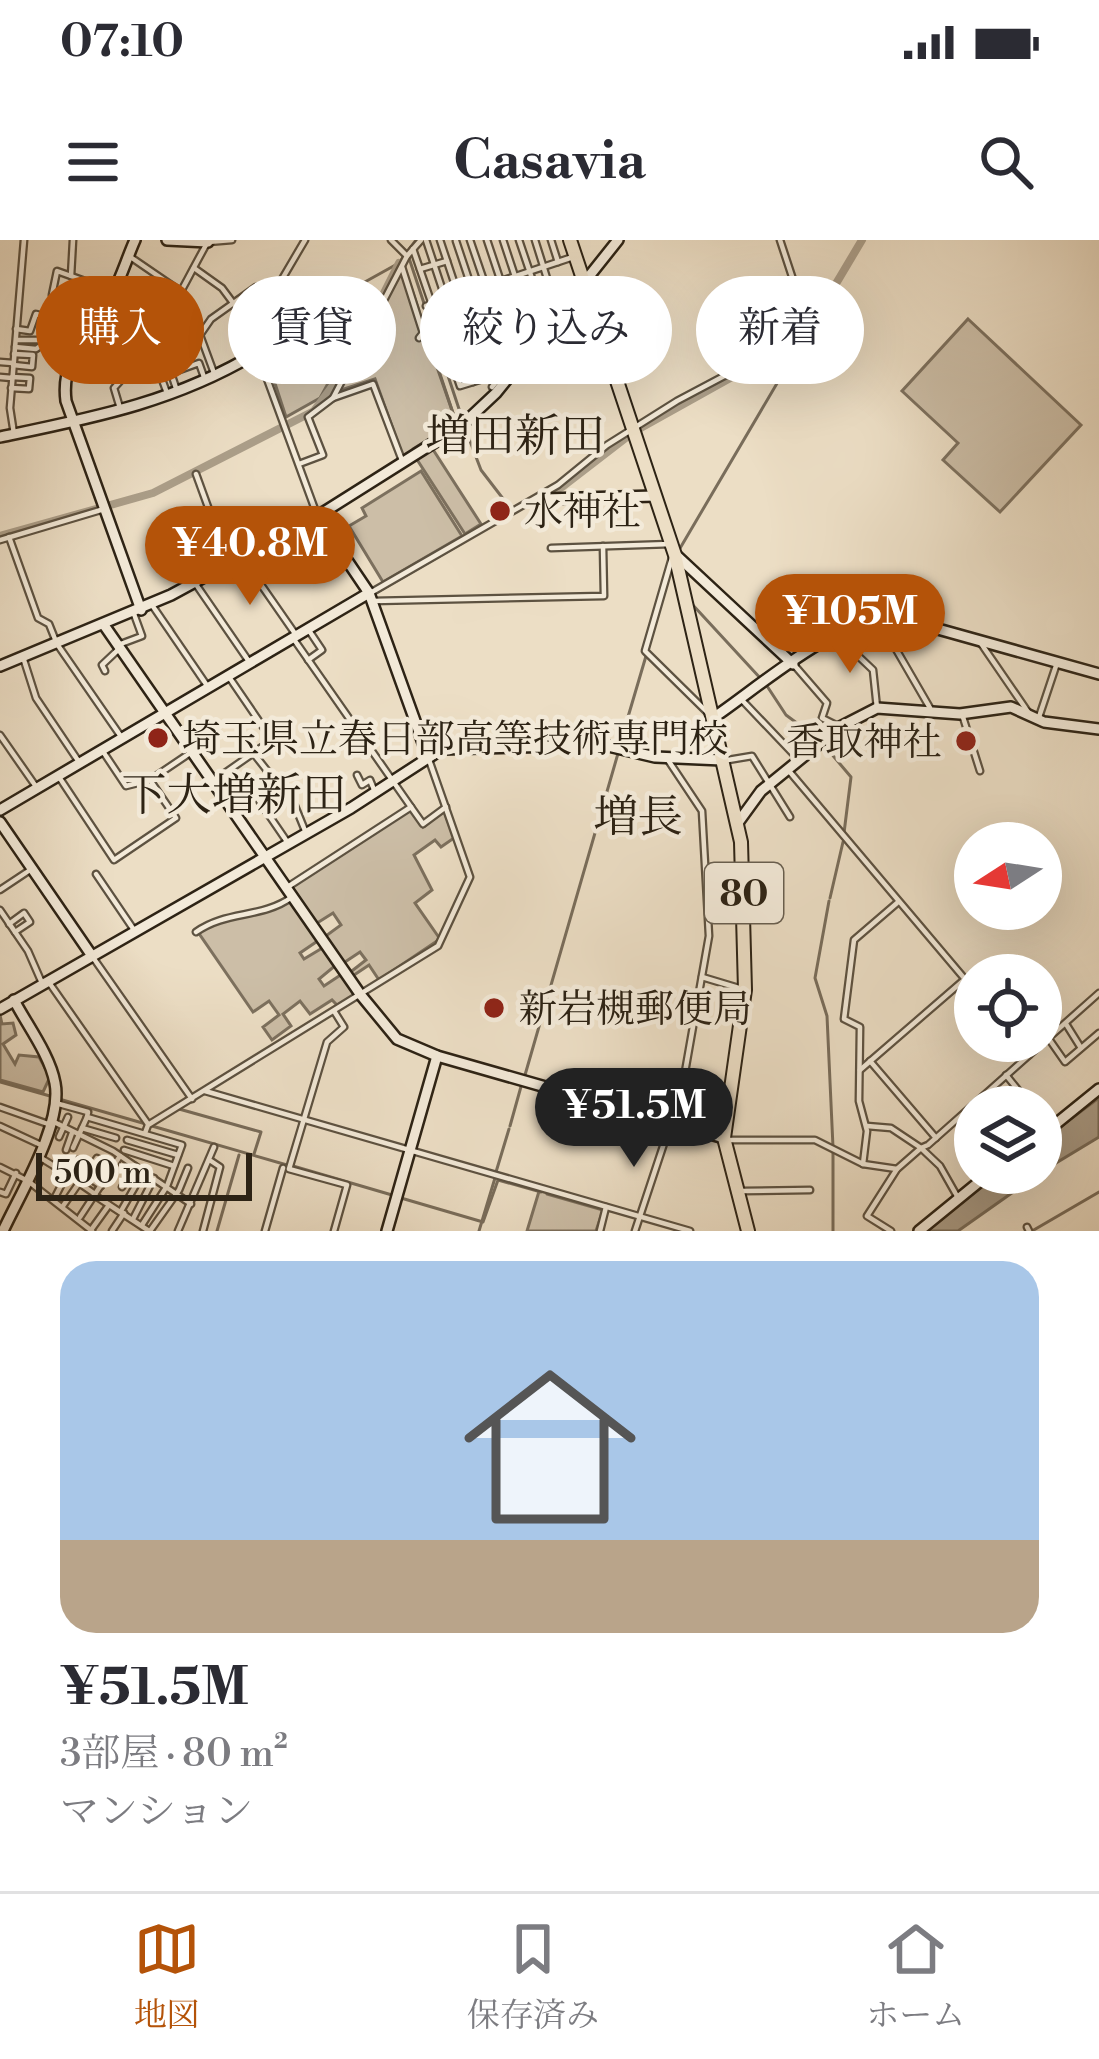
<!DOCTYPE html>
<html lang="ja">
<meta charset="utf-8">
<style>
body{margin:0;font-family:"Libre Bodoni","Noto Serif JP",serif;background:#f7f7f7;color:#2b2b33;height:100vh;display:flex;flex-direction:column;font-size:45px;white-space:nowrap}
*{box-sizing:border-box;margin:0}
p{font-size:39px;color:#7c7c81}
.icon{flex:none;width:66px;height:66px;fill:none;stroke:currentColor;stroke-width:2;stroke-linecap:round;stroke-linejoin:round}
.map{position:relative;height:991px;overflow:hidden}
.sheet{display:flex;flex-direction:column;background:#fff;flex:1}
.sheet>*{flex:none}
.banner{position:absolute;left:36px;top:36px;width:1029px;height:108px;display:flex;gap:24px}
.needle{width:78px;rotate:258deg}
.fabs{position:absolute;left:954px;top:582px;display:grid;gap:24px}
.fabs a{display:grid;place-items:center;width:108px;height:108px;border-radius:50%;background:#fff;box-shadow:0 12px 48px #0002;font-size:60px}
.scale{position:absolute;left:36px;bottom:30px;width:216px;box-sizing:border-box;padding-left:12px;border:6px solid #2d2315;border-top:0;font-size:33px;line-height:42px;white-space:nowrap;color:#2d2315;-webkit-text-stroke:9px #f3ead9;paint-order:stroke}
.price{position:absolute;translate:-50% -102px;padding:0 27px;border-radius:42px;background:#b45309;color:#fff;font-size:39px;line-height:78px;filter:drop-shadow(0 3px 6px #0008)}
.price::after{content:'';position:absolute;left:50%;top:72px;width:36px;height:27px;margin-left:-18px;background:inherit;clip-path:polygon(0 0,100% 0,50% 100%)}
.price.selected{background:#222;color:#fff}
ul{padding:0;list-style:none}
li{display:grid;align-content:center;gap:24px;height:636px;padding:0 60px}
li span{display:grid;place-items:center;height:372px;border-radius:36px;color:#555}
li>.icon{margin-inline-start:auto}
span .icon{width:216px;height:216px;fill:#fffc;stroke-width:1}
li b{font-size:51px}
.chip{padding:0 42px;border-radius:54px;background:#fff;box-shadow:0 12px 48px #0002;font-size:42px;line-height:108px}
.chip.selected{background:#b45309;color:#fff}
.status{display:flex;justify-content:space-between;align-items:center;height:84px;padding:0 60px;background:#fff;direction:ltr}
.status svg{height:33px;fill:currentColor}
header{display:flex;justify-content:space-between;align-items:center;height:156px;padding:0 60px;background:#fff;font-size:54px;font-weight:700}
.tabs{display:flex;justify-content:space-around;align-items:center;height:168px;border-top:3px solid #e1e1e2;background:#fff;font-size:33px;color:#7c7c81}
.tabs a{display:grid;justify-items:center;gap:6px}
.tabs .selected{color:#b45309}
.map>svg:first-child{display:block}
.green{fill:#ccbea7;stroke:#7c705e;stroke-width:3}
.water{fill:#ab9e89;stroke:#796d5b;stroke-width:3}
.lines{fill:none;stroke-linecap:round;stroke-linejoin:round}
.stream{stroke:#796d5b;stroke-width:3}
.river{stroke:#ab9e89;stroke-width:8}
.street-casing{stroke:#5d5241;stroke-width:9}
.secondary-casing{stroke:#2d2315;stroke-width:14}
.primary-casing{stroke:#2d2315;stroke-width:16}
.street{stroke:#f3ead9;stroke-width:4.5}
.secondary{stroke:#f3ead9;stroke-width:9}
.primary{stroke:#ecdec5;stroke-width:12}
.poi-dot{fill:#8f2418;stroke:#f3ead9;stroke-width:4.5}
.labels{text-anchor:middle;stroke-width:9;stroke-linejoin:round;paint-order:stroke}
.shield{fill:#f3ead9;stroke:#685f50;stroke-width:3}
.shield-label{font-size:36px;font-weight:bold;fill:#2d2315}
.poi-label{font-size:39px;fill:#2d2315;stroke:#f3ead9;text-anchor:start}
.quarter-label{font-size:45px;fill:#2d2315;stroke:#f3ead9}
</style>
<div class="status"><b>07:10</b><svg viewBox="0 0 49 12"><path d="M0 12V9h3v3zM5 12V6h3v6zM10 12V3h3v9zM15 12V0h3v12zM26 1h20v11H26zM47 4h2v5h-2z"/></svg></div>
<header><svg class="icon" aria-label="menu" viewBox="0 0 24 24"><path d="M4 6h16M4 12h16M4 18h16"/></svg>Casavia<svg class="icon" aria-label="search" viewBox="0 0 24 24"><circle cx="10" cy="10" r="6"/><path d="M15 15l6 6"/></svg></header>
<div class="map">
<svg width="1099" height="991" viewBox="0 0 1099 991">
<rect width="100%" height="100%" fill="#ecdec5"/>
<filter id="stains"><feTurbulence type="fractalNoise" baseFrequency=".00167" numOctaves="4"/><feColorMatrix values="0 0 0 0 .2 0 0 0 0 .09 0 0 0 0 .02 0 0 0 .5 -.17"/></filter>
<radialGradient id="worn" r=".72"><stop offset=".6" stop-color="#630" stop-opacity="0"/><stop offset="1" stop-color="#630" stop-opacity=".3"/></radialGradient>
<g class="green">
<polygon points="403,29 456,182 403,217 375,139 338,151"/>
<polygon points="338,62 352,100 320,158 286,177 265,113"/>
<polygon points="968,79 1081,185 1000,272 943,220 958,203 902,151"/>
<polygon points="432,208 481,284 465,294 416,218"/>
<polygon points="421,231 462,296 383,342 349,286 366,276 362,268"/>
<polygon points="410,569 423,587 444,571 454,598 441,607 435,600 414,615 432,650 415,663 440,699 379,740 369,725 351,737 348,734 366,720 360,712 342,724 323,698 341,685 333,673 314,685 290,648"/>
<path d="M291,659L319,700L300,713L304,719L324,707L336,725L319,739L324,746L342,734L356,754L338,766L332,760L310,774L300,761L283,774L291,786L272,800L263,787L279,775L269,761L253,772L198,692C227,671 260,680 291,659Z"/>
<polygon points="0,775 2,784 13,783 16,795 3,804 15,824 19,815 39,817 50,837 43,852 0,840"/>
<polygon points="540,948 606,967 600,991 527,991"/>
</g>
<g class="water">
<polygon points="1099,858 1099,897 1041,932 1041,901"/>
<polygon points="999,933 1040,933 958,991 927,991"/>
</g>
<g class="lines">
<g class="stream">
<polyline points="394,0 407,12 462,178"/>
<polyline points="410,44 456,182 413,209"/>
<polyline points="258,110 327,63 399,23 416,0"/>
<polyline points="465,188 481,230 511,269"/>
<polyline points="679,310 809,89"/>
<polyline points="228,319 246,309"/>
<polyline points="374,354 464,302"/>
<polyline points="691,363 762,440"/>
<polyline points="767,446 786,475 817,498"/>
<polyline points="620,504 646,416"/>
<polyline points="824,505 851,537 844,593"/>
<polyline points="830,658 843,602"/>
<polyline points="829,661 815,738 827,776 833,907"/>
<polyline points="525,835 619,510"/>
<polyline points="0,842 50,856"/>
<polyline points="59,859 146,884"/>
<polyline points="179,869 261,892 254,914"/>
<polyline points="152,886 287,925"/>
<polyline points="510,886 522,843"/>
<polyline points="293,926 392,955"/>
<polyline points="496,932 509,889"/>
<polyline points="547,954 603,970 596,991"/>
<polyline points="401,958 483,982 498,940 541,952"/>
<polyline points="217,991 239,915"/>
<polyline points="479,991 495,938"/>
<polyline points="833,991 833,913"/>
<polyline points="1032,991 1099,952"/>
</g>
<g class="river">
<polyline points="362,97 399,23"/>
<polyline points="637,190 795,102 809,89 862,0"/>
<polyline points="541,256 562,247 632,193"/>
<polyline points="0,296 153,253 314,171 347,127"/>
</g>
<g class="street-casing">
<g id="street">
<polyline points="391,0 407,16"/>
<polyline points="426,0 473,142"/>
<polyline points="470,0 512,123"/>
<polyline points="487,0 523,108"/>
<polyline points="503,0 534,94"/>
<polyline points="519,0 546,80"/>
<polyline points="551,0 558,22"/>
<polyline points="456,1 496,121"/>
<polyline points="208,2 232,0"/>
<polyline points="413,9 460,146 486,138 440,0"/>
<polyline points="129,16 183,53"/>
<polyline points="402,27 423,93 419,98"/>
<polyline points="194,28 222,48 245,79 317,275"/>
<polyline points="420,29 447,21"/>
<polyline points="71,36 73,0"/>
<polyline points="85,41 57,31 52,55 96,73"/>
<polyline points="113,53 162,89"/>
<polyline points="177,65 200,95 214,133"/>
<polyline points="426,66 570,18"/>
<polyline points="101,74 150,107 167,153"/>
<polyline points="63,81 74,61"/>
<polyline points="16,89 30,91 36,74 63,81 134,127"/>
<polyline points="251,92 305,0"/>
<polyline points="200,95 211,79 256,47"/>
<polyline points="446,97 526,71"/>
<polyline points="154,101 158,110 171,106 165,88"/>
<polyline points="15,107 36,109 43,104 43,100 18,100"/>
<polyline points="0,122 13,123"/>
<polyline points="13,125 32,127 33,115 14,114"/>
<polyline points="482,126 510,116"/>
<polyline points="0,137 12,138"/>
<polyline points="492,147 556,67 535,0"/>
<polyline points="11,148 29,149 30,138 12,137"/>
<polyline points="176,148 171,133 199,123 204,137"/>
<polyline points="333,158 373,144 403,223"/>
<path d="M120,168L114,148C158,102 176,59 206,5"/>
<polyline points="14,194 10,168 24,0"/>
<polyline points="299,224 323,215 308,177 333,158 407,16 421,0"/>
<polyline points="196,234 228,322"/>
<polyline points="9,297 38,378 49,384 57,404 122,498"/>
<polyline points="0,300 104,269"/>
<polyline points="551,308 671,304"/>
<polyline points="241,316 296,395"/>
<polyline points="672,318 645,411 709,474"/>
<polyline points="195,343 250,423"/>
<polyline points="372,352 558,245 607,205 677,161 794,99 807,82 780,0"/>
<polyline points="864,354 930,468"/>
<polyline points="373,361 604,356 603,306"/>
<polyline points="152,365 208,447"/>
<polyline points="903,378 924,357"/>
<polyline points="308,389 322,410 308,420"/>
<polyline points="836,395 873,430 877,468"/>
<polyline points="293,398 411,567"/>
<polyline points="980,402 1028,472"/>
<polyline points="118,405 142,396 134,374"/>
<polyline points="23,417 36,458 79,522"/>
<polyline points="795,426 827,463 822,478 840,487"/>
<polyline points="105,431 102,425 120,408"/>
<polyline points="741,459 799,520"/>
<polyline points="962,474 980,531"/>
<polyline points="1038,480 1057,423"/>
<polyline points="0,495 37,548"/>
<polyline points="254,514 295,566 306,593"/>
<polyline points="728,520 752,516 790,577"/>
<polyline points="789,531 975,751"/>
<polyline points="357,535 362,545 370,540 375,552"/>
<polyline points="270,536 251,549 288,603"/>
<polyline points="59,537 114,620 176,578 150,540 126,546 102,510"/>
<polyline points="150,540 190,513"/>
<polyline points="212,542 272,500 229,437"/>
<polyline points="96,634 134,690"/>
<polyline points="286,648 411,567 423,584 446,567"/>
<polyline points="0,650 30,630"/>
<polyline points="0,670 28,711 42,743"/>
<polyline points="9,684 24,673 30,682 15,692"/>
<path d="M196,692C227,670 261,679 292,657"/>
<polyline points="92,716 192,859"/>
<polyline points="702,737 742,749"/>
<polyline points="48,741 148,884"/>
<polyline points="1066,784 1081,808"/>
<polyline points="1049,799 1065,822 1099,793"/>
<polyline points="1029,815 1026,808 1030,801"/>
<polyline points="870,821 936,898"/>
<polyline points="860,830 964,740"/>
<polyline points="1006,835 1032,867"/>
<polyline points="205,851 690,991"/>
<polyline points="59,864 88,872 87,877 182,905 167,946 142,985"/>
<polyline points="0,867 48,884"/>
<polyline points="1041,878 1050,889"/>
<polyline points="54,882 113,911 191,964"/>
<polyline points="0,886 43,906"/>
<polyline points="867,886 891,888 921,908 928,905 1099,753"/>
<polyline points="82,888 116,898"/>
<polyline points="145,893 148,885 438,706 470,637 428,517"/>
<polyline points="59,897 68,877"/>
<polyline points="127,900 178,915"/>
<polyline points="728,900 815,900 863,924 897,929"/>
<polyline points="73,908 87,877"/>
<polyline points="66,910 72,893"/>
<polyline points="124,910 174,926"/>
<polyline points="41,918 70,936 78,920"/>
<polyline points="863,924 867,891 859,861 860,787 844,779 854,700 897,663"/>
<polyline points="0,927 28,941 92,991"/>
<polyline points="106,937 91,927 97,918 112,928"/>
<polyline points="89,938 101,946"/>
<polyline points="122,947 135,926"/>
<polyline points="742,951 810,950"/>
<polyline points="0,952 6,954 16,933"/>
<polyline points="94,955 149,991"/>
<polyline points="54,959 67,934"/>
<polyline points="63,966 79,943 95,954"/>
<polyline points="121,971 144,931"/>
<polyline points="80,977 120,916"/>
<polyline points="133,979 154,938"/>
<polyline points="1027,987 1029,991"/>
<polyline points="91,990 109,965"/>
<polyline points="112,991 124,973"/>
<polyline points="150,991 179,950 188,928"/>
<polyline points="178,991 214,907"/>
<polyline points="203,991 220,927 211,921"/>
<polyline points="265,991 283,928"/>
<polyline points="334,991 347,945 289,929 327,802 344,787 334,771"/>
<polyline points="600,991 606,967"/>
<polyline points="635,991 682,849 709,696 702,571 668,520"/>
<polyline points="891,991 867,976 897,929 921,908 940,926 957,956"/>
</g>
</g>
<g class="secondary-casing">
<g id="secondary">
<path d="M135,0C127,18 121,38 112,55C92,92 60,115 66,161L141,370"/>
<polyline points="167,0 208,2"/>
<path d="M0,197C92,178 176,162 258,112"/>
<polyline points="544,259 655,256"/>
<polyline points="317,276 369,353 428,517"/>
<polyline points="675,314 793,424"/>
<polyline points="104,385 360,754 397,799 437,816 724,898"/>
<polyline points="0,426 171,355 324,272 462,185 496,153 618,0"/>
<path d="M713,478C761,446 844,370 902,379L1099,434"/>
<polyline points="0,570 369,353"/>
<polyline points="0,582 92,716"/>
<polyline points="737,584 761,551 840,487 877,468 960,474 1011,467 1044,482 1099,489"/>
<polyline points="0,769 351,568 442,509 604,505 655,517 722,520"/>
<polyline points="1041,896 1099,849"/>
<path d="M3,991C20,954 63,884 55,843C50,815 27,785 14,760"/>
<polyline points="387,991 437,816"/>
<polyline points="919,991 990,933"/>
</g>
</g>
<g class="primary-casing">
<polyline id="primary" points="570,0 675,315 741,602 745,750 724,898 748,991"/>
</g>
<use href="#street" class="street"/>
<use href="#secondary" class="secondary"/>
<use href="#primary" class="primary"/>
</g>
<g class="poi-dot">
<circle cx="500" cy="271" r="12"/>
<circle cx="158" cy="498" r="12"/>
<circle cx="966" cy="501" r="12"/>
<circle cx="494" cy="768" r="12"/>
</g>
<g class="labels">
<rect class="shield" x="705" y="623" width="78" height="60" rx="9"/>
<g class="shield-label">
<text x="744" y="666">80</text>
</g>
<g class="poi-label">
<text x="524" y="285">水神社</text>
<text x="182" y="512">埼玉県立春日部高等技術専門校</text>
<text x="942" y="515" text-anchor="end">香取神社</text>
<text x="518" y="782">新岩槻郵便局</text>
</g>
<g class="quarter-label">
<text x="515" y="211">増田新田</text>
<text x="234" y="570">下大増新田</text>
<text x="638" y="592">増長</text>
</g>
</g>
<rect width="100%" height="100%" filter="url(#stains)"/>
<rect width="100%" height="100%" fill="url(#worn)"/>
</svg>
<div class="fabs">
<a><svg class="needle" viewBox="-14 -14 28 28"><path d="M0-13l5 13h-10z" fill="#e53935"/><path d="M0 13l5-13h-10z" fill="#7c7c81"/></svg></a>
<a><svg class="icon" aria-label="locate" viewBox="0 0 24 24"><circle cx="12" cy="12" r="6"/><path d="M12 2v4M12 18v4M2 12h4M18 12h4"/></svg></a>
<a><svg class="icon" aria-label="layers" viewBox="0 0 24 24"><path d="M12 4l9 5-9 5-9-5zM3 14l9 5 9-5"/></svg></a>
</div>
<div class="scale">500 m</div>
<b class="price" style="left:250px;top:368px">¥40.8M</b>
<b class="price" style="left:850px;top:436px">¥105M</b>
<b class="price selected" style="left:634px;top:930px">¥51.5M</b>
<div class="banner">
<a class="chip selected">購入</a>
<a class="chip">賃貸</a>
<a class="chip">絞り込み</a>
<a class="chip">新着</a>
</div>
</div>
<section class="sheet">
<ul>
<li><span style="background:linear-gradient(#a9c7e8 75%,#b9a48a 0)"><svg class="icon" aria-label="home" viewBox="0 0 24 24"><path d="M3 11l9-7 9 7M6 9v11h12V9"/></svg></span><div><b>¥51.5M</b><p>3部屋 · 80 m²</p><p>マンション</p></div></li>
</ul>
</section>
<nav class="tabs">
<a class="selected"><svg class="icon" aria-label="map" viewBox="0 0 24 24"><path d="M3 6l6-2 6 2 6-2v14l-6 2-6-2-6 2zM9 4v14M15 6v14"/></svg>地図</a>
<a><svg class="icon" aria-label="saved" viewBox="0 0 24 24"><path d="M7 4h10v16l-5-4-5 4z"/></svg>保存済み</a>
<a><svg class="icon" aria-label="home" viewBox="0 0 24 24"><path d="M3 11l9-7 9 7M6 9v11h12V9"/></svg>ホーム</a>
</nav>
